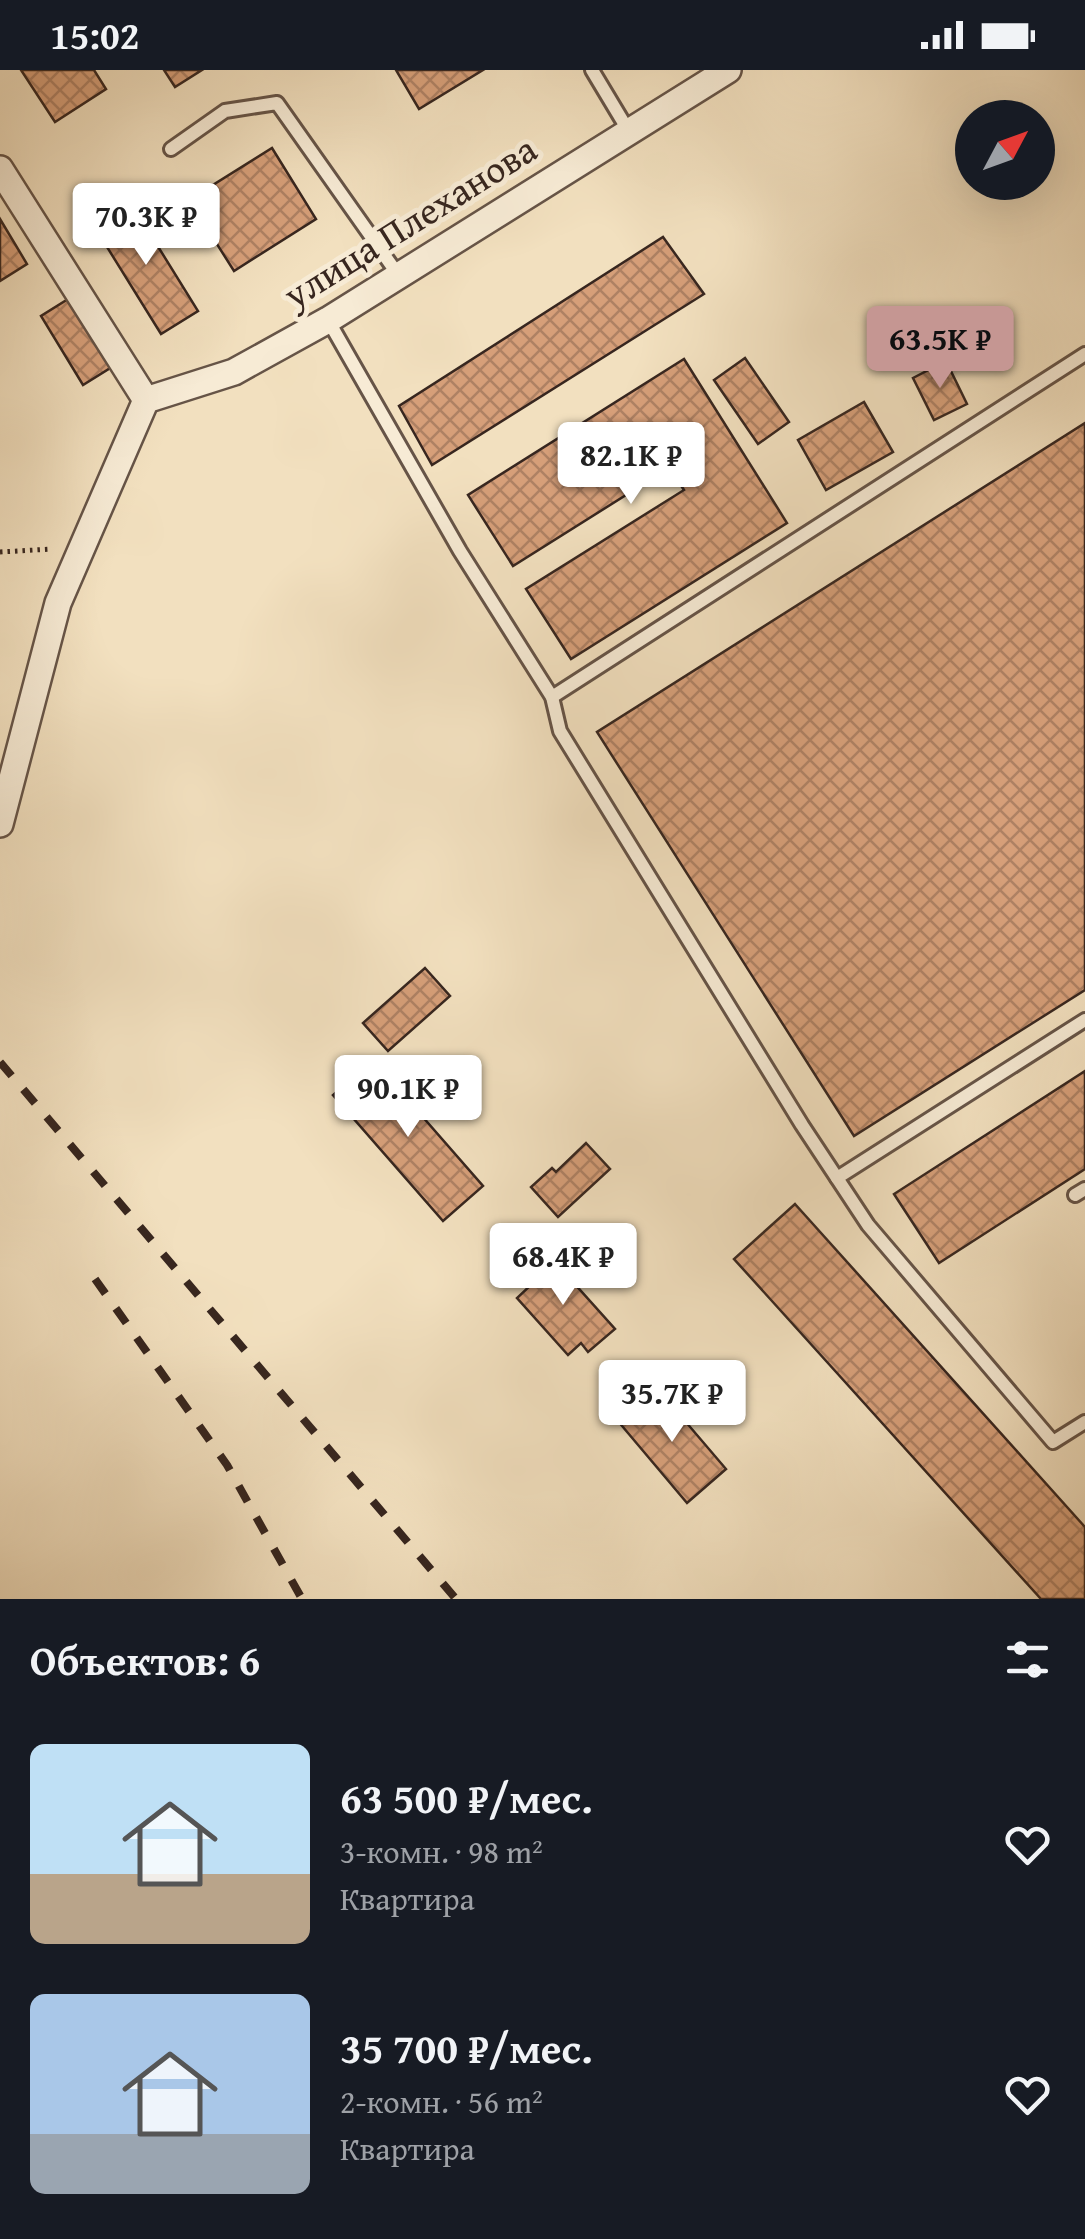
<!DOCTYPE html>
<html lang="ru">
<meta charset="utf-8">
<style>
body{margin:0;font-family:"Gentium Book Plus",serif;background:#20242c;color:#f1f3f6;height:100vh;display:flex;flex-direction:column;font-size:38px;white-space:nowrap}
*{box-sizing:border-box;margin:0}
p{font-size:32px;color:#9ea1a6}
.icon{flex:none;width:55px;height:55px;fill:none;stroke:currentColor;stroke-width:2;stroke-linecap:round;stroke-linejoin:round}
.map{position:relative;height:1529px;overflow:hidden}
.panel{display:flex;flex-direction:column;background:#171b24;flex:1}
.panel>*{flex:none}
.needle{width:65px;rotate:49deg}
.controls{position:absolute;left:955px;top:30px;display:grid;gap:20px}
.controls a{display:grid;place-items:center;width:100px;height:100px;border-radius:50%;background:#171b24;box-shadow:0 10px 40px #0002;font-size:50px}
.price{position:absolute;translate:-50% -85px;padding:0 22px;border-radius:10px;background:#fff;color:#222;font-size:32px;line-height:65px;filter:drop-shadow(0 2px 5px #0008)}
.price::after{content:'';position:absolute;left:50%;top:60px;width:30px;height:22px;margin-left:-15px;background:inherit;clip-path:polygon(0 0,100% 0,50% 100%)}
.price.current{background:#c59692;color:#111}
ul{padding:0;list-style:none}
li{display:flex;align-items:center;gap:30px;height:250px;padding:0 30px}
li span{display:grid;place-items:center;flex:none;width:280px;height:200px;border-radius:15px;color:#555}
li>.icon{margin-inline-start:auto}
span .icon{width:120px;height:120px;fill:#fffc;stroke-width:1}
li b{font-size:42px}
h2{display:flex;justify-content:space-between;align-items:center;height:120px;padding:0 30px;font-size:42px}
.status{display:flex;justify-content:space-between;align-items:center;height:70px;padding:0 50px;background:#171b24;direction:ltr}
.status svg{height:28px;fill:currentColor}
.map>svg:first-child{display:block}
.building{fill:url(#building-cross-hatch);stroke:#37261f;stroke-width:2.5}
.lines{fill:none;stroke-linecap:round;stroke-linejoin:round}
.lane-casing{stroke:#665447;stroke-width:18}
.street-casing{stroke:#665447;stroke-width:30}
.path{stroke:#37261f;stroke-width:5;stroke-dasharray:2.5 5;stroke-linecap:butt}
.lane{stroke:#f7ebd5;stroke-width:12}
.street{stroke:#f7ebd5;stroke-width:25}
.rail{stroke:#37261f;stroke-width:8;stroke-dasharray:18 18;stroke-linecap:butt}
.labels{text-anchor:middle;stroke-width:10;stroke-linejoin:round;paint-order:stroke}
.street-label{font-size:38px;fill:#37261f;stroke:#f7ebd5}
</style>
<div class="status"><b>15:02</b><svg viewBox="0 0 49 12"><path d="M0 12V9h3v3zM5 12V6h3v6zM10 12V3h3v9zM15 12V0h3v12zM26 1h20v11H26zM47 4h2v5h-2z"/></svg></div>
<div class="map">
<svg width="1085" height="1529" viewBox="0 0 1085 1529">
<defs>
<pattern id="building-cross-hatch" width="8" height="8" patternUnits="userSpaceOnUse" patternTransform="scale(2.5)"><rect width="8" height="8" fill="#d69f79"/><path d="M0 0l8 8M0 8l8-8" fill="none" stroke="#ae8163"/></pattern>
</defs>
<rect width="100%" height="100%" fill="#f2e0bf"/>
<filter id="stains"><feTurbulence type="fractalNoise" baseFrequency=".002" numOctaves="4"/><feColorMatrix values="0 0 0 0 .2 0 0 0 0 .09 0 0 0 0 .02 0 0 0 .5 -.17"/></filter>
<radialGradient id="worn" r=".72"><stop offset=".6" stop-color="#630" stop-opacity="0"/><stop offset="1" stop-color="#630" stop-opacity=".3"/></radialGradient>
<g class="building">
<polygon points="21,0 94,0 106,19 55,52"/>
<polygon points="164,0 202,0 175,17"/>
<polygon points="396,0 483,0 419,39"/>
<polygon points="272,78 316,149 234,201 189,130"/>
<polygon points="131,133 198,241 161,264 94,156"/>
<polygon points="0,149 27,194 0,211"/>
<polygon points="663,167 704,224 432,395 399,336"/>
<polygon points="73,226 115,295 83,315 41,246"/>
<polygon points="745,288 789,352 758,374 714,310"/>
<polygon points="684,289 787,453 571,589 526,519 684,420 669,398 513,496 468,425"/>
<polygon points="946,291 967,334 934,350 913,308"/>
<polygon points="864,332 893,382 826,420 798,370"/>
<polygon points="1085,353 1085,920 854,1066 597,662"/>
<polygon points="425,898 450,926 388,981 363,953"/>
<polygon points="373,990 483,1116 443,1151 333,1025"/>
<polygon points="1085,1001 1085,1099 939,1193 894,1124"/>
<polygon points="586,1073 610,1099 558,1147 531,1117 552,1098 556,1102"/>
<polygon points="795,1134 1085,1457 1085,1529 1041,1529 734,1189"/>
<polygon points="547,1183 615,1259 588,1282 581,1273 568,1285 517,1228 532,1214 523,1204"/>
<polygon points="656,1317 726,1399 687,1433 617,1350"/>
</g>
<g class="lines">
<g class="lane-casing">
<g id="lane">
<polyline points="592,0 628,60"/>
<polyline points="171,79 225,41 277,33 399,206"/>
<polyline points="328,250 460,481 552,627 560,661 802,1055 868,1155 1053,1372 1085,1352"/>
<polyline points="552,627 1085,284"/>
<polyline points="837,1108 1085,950"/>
<polyline points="1075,1125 1085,1119"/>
</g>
</g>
<g class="street-casing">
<g id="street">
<polyline points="0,99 146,330"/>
<polyline points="0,754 58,533 146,330 234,302 328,250 728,0"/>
</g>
</g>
<polyline class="path" points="0,482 52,479"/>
<use href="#lane" class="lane"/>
<use href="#street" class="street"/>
<g class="rail">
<polyline points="0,992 456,1529"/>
<polyline points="95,1209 227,1395 302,1529"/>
</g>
</g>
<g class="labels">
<g class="street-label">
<text transform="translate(410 152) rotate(-32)" y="13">улица Плеханова</text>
</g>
</g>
<rect width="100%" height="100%" filter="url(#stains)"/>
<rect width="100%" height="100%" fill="url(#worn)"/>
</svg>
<div class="controls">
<a><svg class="needle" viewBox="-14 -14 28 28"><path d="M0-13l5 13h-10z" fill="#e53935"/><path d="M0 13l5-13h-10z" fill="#9ea1a6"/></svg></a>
</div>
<b class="price" style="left:146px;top:198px">70.3K ₽</b>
<b class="price current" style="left:940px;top:321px">63.5K ₽</b>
<b class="price" style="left:631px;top:437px">82.1K ₽</b>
<b class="price" style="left:408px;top:1070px">90.1K ₽</b>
<b class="price" style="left:563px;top:1238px">68.4K ₽</b>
<b class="price" style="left:672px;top:1375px">35.7K ₽</b>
</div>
<section class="panel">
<h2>Объектов: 6<svg class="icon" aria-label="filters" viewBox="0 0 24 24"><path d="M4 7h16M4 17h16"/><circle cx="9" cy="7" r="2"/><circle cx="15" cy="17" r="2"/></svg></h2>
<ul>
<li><span style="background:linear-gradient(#bfe0f5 65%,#b9a48a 0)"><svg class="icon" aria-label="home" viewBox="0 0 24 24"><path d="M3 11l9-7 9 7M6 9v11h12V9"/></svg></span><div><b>63 500 ₽/мес.</b><p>3-комн. · 98 m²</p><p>Квартира</p></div><svg class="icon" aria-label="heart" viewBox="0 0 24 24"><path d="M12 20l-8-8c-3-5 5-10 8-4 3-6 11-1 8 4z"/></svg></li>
<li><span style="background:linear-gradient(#a9c7e8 70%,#9aa5b1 0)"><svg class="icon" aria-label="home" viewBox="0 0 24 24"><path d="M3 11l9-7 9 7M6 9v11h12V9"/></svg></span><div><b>35 700 ₽/мес.</b><p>2-комн. · 56 m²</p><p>Квартира</p></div><svg class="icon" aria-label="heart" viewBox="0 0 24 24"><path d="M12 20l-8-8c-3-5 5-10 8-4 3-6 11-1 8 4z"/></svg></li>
</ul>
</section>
